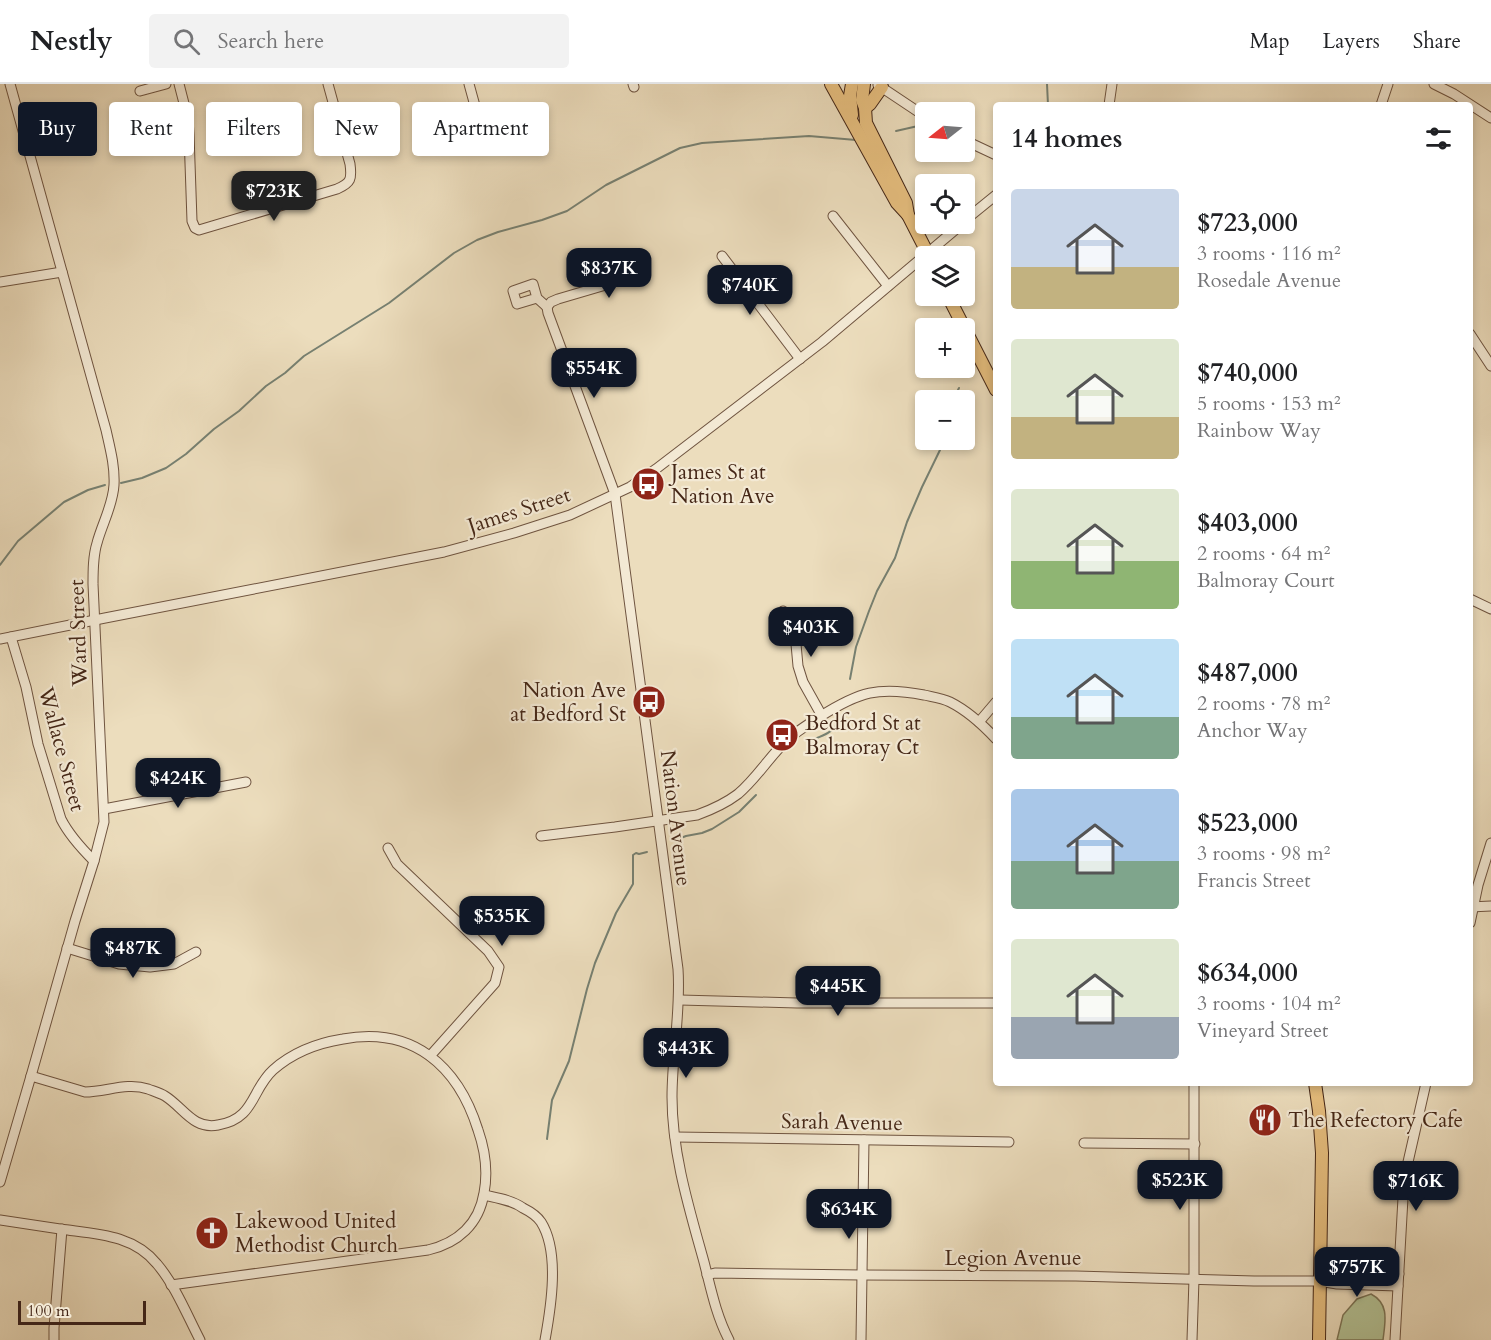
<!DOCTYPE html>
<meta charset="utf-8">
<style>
body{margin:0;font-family:Cardo,serif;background:#f2f2f2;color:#202124;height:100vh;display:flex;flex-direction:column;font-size:22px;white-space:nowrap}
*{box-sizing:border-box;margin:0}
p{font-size:20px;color:#757577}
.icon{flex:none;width:33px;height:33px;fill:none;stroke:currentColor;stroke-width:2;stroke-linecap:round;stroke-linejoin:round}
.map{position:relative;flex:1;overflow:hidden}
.panel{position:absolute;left:993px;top:18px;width:480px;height:984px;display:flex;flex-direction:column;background:#fff;border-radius:6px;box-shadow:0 3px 9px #0003}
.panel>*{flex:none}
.banner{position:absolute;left:18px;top:18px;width:570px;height:54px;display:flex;gap:12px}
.needle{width:39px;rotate:253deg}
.tools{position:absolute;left:915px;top:18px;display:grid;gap:12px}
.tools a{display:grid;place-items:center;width:60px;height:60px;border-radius:6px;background:#fff;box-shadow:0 3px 9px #0003;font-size:30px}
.scale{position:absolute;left:18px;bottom:15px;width:128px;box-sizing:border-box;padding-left:6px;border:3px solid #452717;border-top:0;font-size:16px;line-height:21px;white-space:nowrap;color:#452717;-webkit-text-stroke:4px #f3e9d4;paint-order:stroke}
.price{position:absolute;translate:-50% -51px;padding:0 14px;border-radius:12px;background:#111827;color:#fff;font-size:20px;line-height:39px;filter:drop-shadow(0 2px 3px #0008)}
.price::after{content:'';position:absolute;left:50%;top:36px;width:18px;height:14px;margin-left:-9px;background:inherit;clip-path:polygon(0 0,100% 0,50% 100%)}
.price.on{background:#222;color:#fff}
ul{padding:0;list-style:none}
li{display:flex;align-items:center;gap:18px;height:150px;padding:0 18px}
li span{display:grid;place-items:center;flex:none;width:168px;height:120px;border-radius:6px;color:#555}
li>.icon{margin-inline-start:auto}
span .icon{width:72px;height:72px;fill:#fffc;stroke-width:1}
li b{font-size:26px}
h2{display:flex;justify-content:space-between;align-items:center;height:72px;padding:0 18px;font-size:26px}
.tag{padding:0 21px;border-radius:6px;background:#fff;box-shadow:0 3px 9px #0003;font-size:21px;line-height:54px}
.tag.on{background:#111827;color:#fff}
header{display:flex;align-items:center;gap:36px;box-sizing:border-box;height:84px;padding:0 30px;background:#fff;border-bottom:2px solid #e0e0e0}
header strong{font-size:28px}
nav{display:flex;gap:33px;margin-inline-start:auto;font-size:21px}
.search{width:420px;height:54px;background:#f2f2f2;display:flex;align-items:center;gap:15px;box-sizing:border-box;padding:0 21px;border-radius:6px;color:#757577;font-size:22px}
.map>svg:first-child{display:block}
.green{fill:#b3c295;stroke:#7c7456;stroke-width:1.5}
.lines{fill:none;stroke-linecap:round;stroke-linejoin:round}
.stream{stroke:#778071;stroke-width:2}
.minor-casing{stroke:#6f5440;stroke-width:11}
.major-casing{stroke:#452717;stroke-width:14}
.minor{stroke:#f3e9d4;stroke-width:9}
.major{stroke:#e6be7e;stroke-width:12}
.labels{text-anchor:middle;stroke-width:4.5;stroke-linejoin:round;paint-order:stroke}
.poi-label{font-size:21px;fill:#452717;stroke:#f3e9d4;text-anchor:start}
.street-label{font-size:21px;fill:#452717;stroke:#f3e9d4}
</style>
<header>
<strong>Nestly</strong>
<div class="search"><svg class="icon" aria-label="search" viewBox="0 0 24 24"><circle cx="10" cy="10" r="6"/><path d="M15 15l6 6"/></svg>Search here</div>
<nav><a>Map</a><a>Layers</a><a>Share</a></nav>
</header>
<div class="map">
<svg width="1491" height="1256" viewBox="0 0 1491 1256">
<rect width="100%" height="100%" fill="#ecddbd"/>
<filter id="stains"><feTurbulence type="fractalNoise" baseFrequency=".00333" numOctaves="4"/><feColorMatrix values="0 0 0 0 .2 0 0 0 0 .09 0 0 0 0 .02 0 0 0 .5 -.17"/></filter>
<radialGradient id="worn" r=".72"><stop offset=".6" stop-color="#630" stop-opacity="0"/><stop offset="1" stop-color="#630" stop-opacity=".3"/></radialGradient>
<path class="green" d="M1371,1210C1390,1220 1385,1238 1383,1256H1337L1343,1231L1357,1215Z"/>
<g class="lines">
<g class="stream">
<polyline points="1047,0 1048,21"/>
<polyline points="896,47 918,42"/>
<polyline points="953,316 959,304"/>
<polyline points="121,399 142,394 166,384 186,370 214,345 239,327 266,302 285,289 304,272 389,219 454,169 477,156 498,148 542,136 567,127 606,101 680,64 702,59 809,52 856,56"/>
<polyline points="0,481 18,457 64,418 88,406 105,401"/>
<polyline points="850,595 856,563 869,527 877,507 895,474 907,438 922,403 940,366 942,356"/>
<path d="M807,658C818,653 833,650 838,638"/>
<polyline points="673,757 686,752 702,749 712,745 739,728 756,711"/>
<polyline points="547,1055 552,1016 569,977 587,905 595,879 616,829 633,800 633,771 636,769 639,770 647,768"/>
</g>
<g class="minor-casing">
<g id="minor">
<path d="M179,0L188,35L189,50L192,137L195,144L199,146L337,105C351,99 352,95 350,80L328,0"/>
<polyline points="469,0 486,62"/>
<polyline points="633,0 634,3"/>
<polyline points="1434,0 1454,10 1491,34"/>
<polyline points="878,1 926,33"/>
<polyline points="140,7 166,0"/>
<polyline points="1109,21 1112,0"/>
<polyline points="1381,21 1388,0"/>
<polyline points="964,56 996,71"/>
<polyline points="833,132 888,202"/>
<polyline points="964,137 996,111"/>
<polyline points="722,172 800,275"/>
<polyline points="0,198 62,188"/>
<polyline points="537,214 517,220 513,207 533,200 537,214 547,223"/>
<path d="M547,223L548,229L615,410L678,885C681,928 672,970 672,1013C672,1069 689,1124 704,1178C711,1205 716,1231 729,1256"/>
<path d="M547,223L551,218L558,215L609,200C620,193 621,184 624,171"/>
<polyline points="1470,250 1491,282"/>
<polyline points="1470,515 1491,525"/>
<polyline points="783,527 793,547 796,560 798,582 803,598 822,632"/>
<path d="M11,553L26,603L38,660L61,735C69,751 81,764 94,777"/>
<polyline points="0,555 105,534 444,468 514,449 570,431 630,403 656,385 822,258 962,140"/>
<polyline points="979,638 996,618"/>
<polyline points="104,725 246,698"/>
<path d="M541,752L615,743L697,731C711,726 726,719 738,710C757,694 769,673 787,656C797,647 809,640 821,632C859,608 878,602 924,611C933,613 942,614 950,618C968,627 983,641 996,655"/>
<polyline points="388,764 397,780 488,867 499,883 495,899 430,972"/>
<polyline points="1470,823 1491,822"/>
<polyline points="1470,839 1478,801 1491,759"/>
<polyline points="67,864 119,880 150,883 174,880 196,868"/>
<polyline points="680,916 797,919 996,919"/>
<path d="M31,992L85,1008C106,1008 127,998 148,1005C153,1007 160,1009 165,1012C183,1023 193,1046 218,1041C255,1035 251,1006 273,986C292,969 318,959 343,955C413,942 458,982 478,1046C485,1066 488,1088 484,1109C479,1140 458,1159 428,1166L171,1201"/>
<polyline points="675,1053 1009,1058"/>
<polyline points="1084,1059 1195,1060"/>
<path d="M0,1098L31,992L75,837L94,777L104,738L93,500C93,486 93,472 97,459C102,440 113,421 114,401C115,382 110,364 106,346L10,0"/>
<path d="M484,1111C497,1114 512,1116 523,1124C529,1127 537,1132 541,1138C560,1168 551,1223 545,1256"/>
<path d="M0,1136C20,1139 40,1142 60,1145C95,1150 133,1150 157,1180C175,1201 187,1231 200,1256"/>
<polyline points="707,1191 715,1189 862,1191 1076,1192 1254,1197 1319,1197 1337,1200 1398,1202"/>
<polyline points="1319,1197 1337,1189 1399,1190"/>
<polyline points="54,1256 54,1244 62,1145"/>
<polyline points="861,1256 864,1056"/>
<polyline points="1192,1256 1194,1195 1194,999"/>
<polyline points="1395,1256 1403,1114 1408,1078 1426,999"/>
</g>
</g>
<g class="major-casing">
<g id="major">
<polyline points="831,0 897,119 908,131"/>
<polyline points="852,0 850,12 852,31"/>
<polyline points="864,0 862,16 865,24 866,39 906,119 908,131 929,172"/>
<polyline points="865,24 870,20 882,3"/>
<polyline points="948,212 996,306"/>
<polyline points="1315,999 1319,1027 1322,1069 1319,1256"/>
</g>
</g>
<use href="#minor" class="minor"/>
<use href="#major" class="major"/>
</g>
<defs>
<g id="bus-disc" transform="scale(1.725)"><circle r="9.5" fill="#8f2418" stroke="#f3e9d4"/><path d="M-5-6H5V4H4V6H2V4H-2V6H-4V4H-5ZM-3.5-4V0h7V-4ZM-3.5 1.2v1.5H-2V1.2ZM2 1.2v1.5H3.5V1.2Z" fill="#fff"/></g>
<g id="restaurant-disc" transform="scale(1.725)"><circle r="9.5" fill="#8f2418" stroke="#f3e9d4"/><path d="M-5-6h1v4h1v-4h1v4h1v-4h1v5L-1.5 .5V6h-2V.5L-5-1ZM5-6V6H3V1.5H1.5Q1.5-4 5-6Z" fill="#fff"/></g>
<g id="church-disc" transform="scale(1.725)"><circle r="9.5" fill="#8f2418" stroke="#f3e9d4"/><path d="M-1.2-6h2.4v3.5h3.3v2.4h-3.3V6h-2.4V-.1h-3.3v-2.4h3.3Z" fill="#fff"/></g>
</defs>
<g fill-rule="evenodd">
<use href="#bus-disc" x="648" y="400"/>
<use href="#bus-disc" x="649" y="618"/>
<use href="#bus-disc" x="782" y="651"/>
<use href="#restaurant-disc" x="1265" y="1036"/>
<use href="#church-disc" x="212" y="1149"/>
</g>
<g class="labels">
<g class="poi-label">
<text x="671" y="395">James St at<tspan x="671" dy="24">Nation Ave</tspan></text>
<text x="626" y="613" text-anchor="end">Nation Ave<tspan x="626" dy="24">at Bedford St</tspan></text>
<text x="805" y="646">Bedford St at<tspan x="805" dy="24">Balmoray Ct</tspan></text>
<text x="1288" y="1043">The Refectory Cafe</text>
<text x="235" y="1144">Lakewood United<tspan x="235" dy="24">Methodist Church</tspan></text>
</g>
<g class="street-label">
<text transform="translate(519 426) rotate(-18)" y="7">James Street</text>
<text transform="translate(78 549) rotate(-92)" y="7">Ward Street</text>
<text transform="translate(62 665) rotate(75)" y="7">Wallace Street</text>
<text transform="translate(676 734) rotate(83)" y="7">Nation Avenue</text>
<text transform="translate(842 1038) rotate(1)" y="7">Sarah Avenue</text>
<text x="1013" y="1181">Legion Avenue</text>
</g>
</g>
<rect width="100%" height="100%" filter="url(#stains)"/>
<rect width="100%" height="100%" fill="url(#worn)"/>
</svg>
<div class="tools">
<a><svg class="needle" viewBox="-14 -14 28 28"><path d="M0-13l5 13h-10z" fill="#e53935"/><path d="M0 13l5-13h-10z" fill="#757577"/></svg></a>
<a><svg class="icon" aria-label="locate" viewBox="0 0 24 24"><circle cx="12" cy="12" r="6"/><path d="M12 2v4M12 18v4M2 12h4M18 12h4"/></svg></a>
<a><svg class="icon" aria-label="layers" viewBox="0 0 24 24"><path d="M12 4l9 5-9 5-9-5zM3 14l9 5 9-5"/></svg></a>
<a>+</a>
<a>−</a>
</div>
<div class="scale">100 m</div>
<b class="price on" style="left:274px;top:138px">$723K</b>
<b class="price" style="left:609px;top:215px">$837K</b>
<b class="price" style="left:750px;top:232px">$740K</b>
<b class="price" style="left:594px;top:315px">$554K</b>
<b class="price" style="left:811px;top:574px">$403K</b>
<b class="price" style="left:178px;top:725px">$424K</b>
<b class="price" style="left:502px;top:863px">$535K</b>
<b class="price" style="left:133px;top:895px">$487K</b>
<b class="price" style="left:838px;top:933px">$445K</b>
<b class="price" style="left:686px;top:995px">$443K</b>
<b class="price" style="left:1180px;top:1127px">$523K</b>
<b class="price" style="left:1416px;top:1128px">$716K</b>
<b class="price" style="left:849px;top:1156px">$634K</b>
<b class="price" style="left:1357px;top:1214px">$757K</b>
<div class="banner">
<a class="tag on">Buy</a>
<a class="tag">Rent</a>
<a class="tag">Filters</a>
<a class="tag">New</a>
<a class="tag">Apartment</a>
</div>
<section class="panel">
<h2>14 homes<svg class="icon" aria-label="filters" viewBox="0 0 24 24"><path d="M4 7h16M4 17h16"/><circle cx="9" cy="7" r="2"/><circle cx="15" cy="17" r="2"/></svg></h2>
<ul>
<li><span style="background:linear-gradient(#c9d6e8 65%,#c2b280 0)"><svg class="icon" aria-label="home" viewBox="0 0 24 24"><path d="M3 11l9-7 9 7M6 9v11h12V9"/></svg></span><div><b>$723,000</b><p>3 rooms · 116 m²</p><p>Rosedale Avenue</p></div></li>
<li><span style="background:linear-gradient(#dfe7d0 65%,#c2b280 0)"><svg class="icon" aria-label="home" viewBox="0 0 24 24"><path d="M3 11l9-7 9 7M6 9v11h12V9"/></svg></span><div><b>$740,000</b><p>5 rooms · 153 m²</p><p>Rainbow Way</p></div></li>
<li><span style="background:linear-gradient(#dfe7d0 60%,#8fb573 0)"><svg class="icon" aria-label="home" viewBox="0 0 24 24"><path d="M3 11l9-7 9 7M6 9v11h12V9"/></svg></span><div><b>$403,000</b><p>2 rooms · 64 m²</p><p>Balmoray Court</p></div></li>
<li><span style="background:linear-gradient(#bfe0f5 65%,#7fa58c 0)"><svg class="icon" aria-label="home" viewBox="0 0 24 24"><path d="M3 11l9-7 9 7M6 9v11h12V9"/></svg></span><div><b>$487,000</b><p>2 rooms · 78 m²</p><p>Anchor Way</p></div></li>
<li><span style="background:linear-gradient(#a9c7e8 60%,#7fa58c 0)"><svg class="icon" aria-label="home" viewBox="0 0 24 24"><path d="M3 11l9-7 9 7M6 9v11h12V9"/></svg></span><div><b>$523,000</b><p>3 rooms · 98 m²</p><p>Francis Street</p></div></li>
<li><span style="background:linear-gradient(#dfe7d0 65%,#9aa5b1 0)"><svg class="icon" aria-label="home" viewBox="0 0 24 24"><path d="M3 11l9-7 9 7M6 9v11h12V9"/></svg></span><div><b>$634,000</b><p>3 rooms · 104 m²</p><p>Vineyard Street</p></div></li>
</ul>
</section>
</div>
